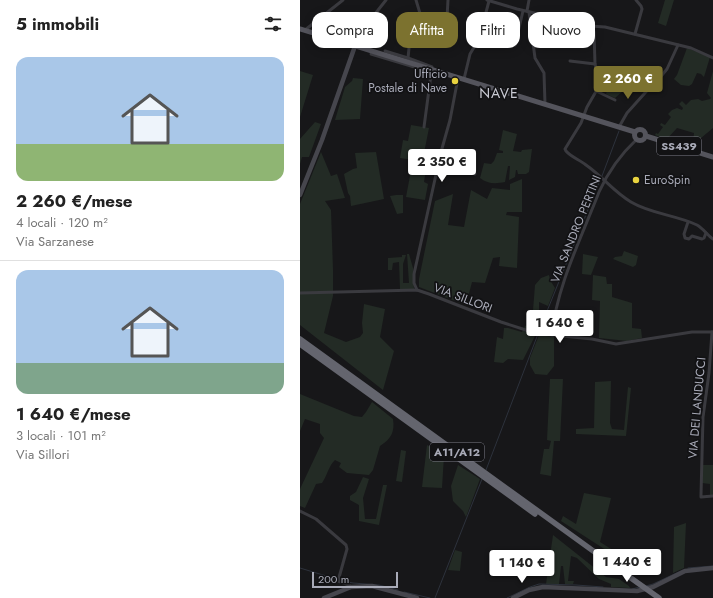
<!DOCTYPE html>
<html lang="it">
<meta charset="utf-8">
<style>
body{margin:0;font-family:Jost,sans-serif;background:#f2f2f2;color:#222;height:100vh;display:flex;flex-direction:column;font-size:15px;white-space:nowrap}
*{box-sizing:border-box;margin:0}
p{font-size:13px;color:#767676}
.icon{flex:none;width:22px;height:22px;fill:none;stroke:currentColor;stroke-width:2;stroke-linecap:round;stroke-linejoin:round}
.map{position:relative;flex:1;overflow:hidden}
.sheet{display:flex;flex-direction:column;background:#fff;width:300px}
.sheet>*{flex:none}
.guide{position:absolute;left:12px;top:12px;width:341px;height:36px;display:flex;gap:8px}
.scale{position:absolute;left:12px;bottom:10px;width:86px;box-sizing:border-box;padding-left:4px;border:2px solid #a9abb8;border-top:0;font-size:11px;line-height:14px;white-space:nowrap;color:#a9abb8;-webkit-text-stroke:3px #121214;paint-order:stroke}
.price{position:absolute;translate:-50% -34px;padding:0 9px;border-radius:4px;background:#fff;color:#222;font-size:13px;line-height:26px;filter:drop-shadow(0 1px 2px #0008)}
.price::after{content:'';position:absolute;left:50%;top:24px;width:12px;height:9px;margin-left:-6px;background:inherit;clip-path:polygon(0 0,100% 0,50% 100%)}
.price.on{background:#7c722f;color:#fff}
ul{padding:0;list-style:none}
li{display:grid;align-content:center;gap:8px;height:212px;padding:0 16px}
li+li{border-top:1px solid #e0e0e0}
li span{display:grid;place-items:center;height:124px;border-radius:12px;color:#555}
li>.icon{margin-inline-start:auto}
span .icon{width:72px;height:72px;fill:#fffc;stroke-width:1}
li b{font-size:17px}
h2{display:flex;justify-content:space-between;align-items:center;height:48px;padding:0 16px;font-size:17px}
.pill{padding:0 14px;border-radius:12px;background:#fff;box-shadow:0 2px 10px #0003;font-size:14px;line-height:36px}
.pill.on{background:#7c722f;color:#fff}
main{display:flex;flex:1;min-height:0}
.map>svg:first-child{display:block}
.green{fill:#232b25}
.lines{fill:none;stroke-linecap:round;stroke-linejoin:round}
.stream{stroke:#2d323c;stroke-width:1}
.street{stroke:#3a3a3f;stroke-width:3}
.secondary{stroke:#46464d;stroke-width:4.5}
.primary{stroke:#54545c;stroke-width:5}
.highway{stroke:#64656e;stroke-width:5.5}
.highway-bridge{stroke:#64656e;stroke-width:5.5}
.poi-dot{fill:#e9d33f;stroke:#121214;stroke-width:1.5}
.labels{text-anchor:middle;stroke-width:3.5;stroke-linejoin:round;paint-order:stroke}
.shield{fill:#121214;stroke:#7c7d87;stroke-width:1}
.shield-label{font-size:11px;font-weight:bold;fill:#a9abb8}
.poi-label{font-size:12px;fill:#a9abb8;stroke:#121214;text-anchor:end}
.street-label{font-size:12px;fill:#a9abb8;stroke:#121214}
.quarter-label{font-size:14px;letter-spacing:1px;fill:#cacbd4;stroke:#121214}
</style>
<main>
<section class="sheet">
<h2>5 immobili<svg class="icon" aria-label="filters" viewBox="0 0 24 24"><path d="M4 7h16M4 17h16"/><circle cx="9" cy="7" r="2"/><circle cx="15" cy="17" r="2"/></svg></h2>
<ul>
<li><span style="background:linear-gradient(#a9c7e8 70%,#8fb573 0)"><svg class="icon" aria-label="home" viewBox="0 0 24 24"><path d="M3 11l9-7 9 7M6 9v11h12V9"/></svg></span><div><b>2 260 €/mese</b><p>4 locali · 120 m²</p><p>Via Sarzanese</p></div></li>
<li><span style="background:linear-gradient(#a9c7e8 75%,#7fa58c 0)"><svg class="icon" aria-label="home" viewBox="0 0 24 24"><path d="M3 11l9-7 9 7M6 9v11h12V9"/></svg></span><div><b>1 640 €/mese</b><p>3 locali · 101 m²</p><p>Via Sillori</p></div></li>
</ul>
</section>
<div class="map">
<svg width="413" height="598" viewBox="0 0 413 598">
<rect width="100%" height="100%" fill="#171719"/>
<g class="green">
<polygon points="365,0 374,0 366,26 358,23"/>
<polygon points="387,48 410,57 404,77 401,74 397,73 392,84 389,86 381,85 374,79 377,75"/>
<polygon points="325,67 329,67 323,91 315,98 306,94 308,87 310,88 313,81 315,76 313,74 309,76 311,68 318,70 318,74 325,71"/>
<polygon points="0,71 13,75 0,117"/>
<polygon points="413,71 413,128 395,143 393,143 394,133 377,128 366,140 355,135 356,133 358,134 363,127 360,125 361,123 365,125 371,117 368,114 372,110 377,108 382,110 383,108 379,104 382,101 386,105 391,100 398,99 402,101 410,99 411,98 407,93"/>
<polygon points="53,78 63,79 60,119 35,120 45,87 52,81"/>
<polygon points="15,122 21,124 9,157 2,157 0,164 0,139"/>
<polygon points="111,125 129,128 124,153 114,152 113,160 127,163 124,182 128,184 125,200 106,197 113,160 100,158 103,140 108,141"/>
<path d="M203,130L217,134L213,151L221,152L222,150L232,149L229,172L226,174H218L217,170H216L215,177L209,180L210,166H208L205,182C195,184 188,184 180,178L184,163L191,164L194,161L197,153H203V151L199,150Z"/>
<polygon points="21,152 31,176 37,174 45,198 25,201 31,210 33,270 33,296 24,333 46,342 60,337 63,333 62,323 64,304 85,309 80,337 94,351 83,390 0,325 0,204"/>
<polygon points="76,152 84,199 51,206 50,196 48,193 44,174 53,169 57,168 55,153"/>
<polygon points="222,179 222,212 207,212 206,215 219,217 217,268 199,266 200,257 193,258 185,283 172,282 166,305 119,287 119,279 135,201 153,194 148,225 164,227 171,190 187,199 192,188 210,190 210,184"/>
<polygon points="96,195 103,195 103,213 97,214 90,196"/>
<polygon points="324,251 338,256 336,265 333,267 313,259 315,257 322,256"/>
<polygon points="107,254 109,254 113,268 114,289 100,289 99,262 93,263 92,270 88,270 88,258 102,257 102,255 106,255 103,264 103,283 109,283"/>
<polygon points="283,254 298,257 291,275 282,274"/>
<polygon points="249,275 250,280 255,288 248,306 239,302 239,328 223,360 208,359 203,363 194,362 197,337 203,339 204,328 208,328 222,332 225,326 232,323 235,285 241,278"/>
<polygon points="293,275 306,277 307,284 312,284 312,297 332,303 332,328 341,329 342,338 327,341 299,338 300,301 292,300"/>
<polygon points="239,335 254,337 254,366 247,375 235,374 230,365 230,358"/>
<polygon points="250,379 263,379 260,441 254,441 251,476 240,474 244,449 249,449 251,441 247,440"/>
<polygon points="311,381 310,423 312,429 324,430 328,387 331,388 326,436 276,434 276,429 294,428 295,382"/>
<path d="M0,394L54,416L62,417L66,412L72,402L93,419C95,432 91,439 80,446L73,470L69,475L47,473L39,467L41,463L35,460C29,465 27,476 22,483L16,484L5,508L0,506V489L24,438L20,433V424L5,419L0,431Z"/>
<polygon points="127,445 144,456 142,488 122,487"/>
<polygon points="101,450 106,451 102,482 96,481"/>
<polygon points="158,465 180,479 166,517 163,511 153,501 151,486"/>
<polygon points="403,465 413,465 413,495 410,496 410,484 402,483"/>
<polygon points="63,477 69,479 63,498 65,519 76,519 83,485 87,485 79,525 59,521 59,505 50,500 50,496 56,492"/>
<polygon points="284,493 311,498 300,542 327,559 327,561 326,563 261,521 263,516 276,524"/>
<polygon points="386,523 384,568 373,573 374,527"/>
<polygon points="253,535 306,577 319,579 329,586 330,588 311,587 311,584 299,579 277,558 271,556 268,581 274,581 273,584 265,584 263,566 261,566 259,584 246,584"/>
<polygon points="155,550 162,552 160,571 148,570"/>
</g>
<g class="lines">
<g class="stream">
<polyline points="302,176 319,131"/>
<polyline points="239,331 300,180"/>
<polyline points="186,470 238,334"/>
<polyline points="0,568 36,579"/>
<polyline points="388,568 413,566"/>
<polyline points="43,581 53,583 79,585 98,590"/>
<polyline points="346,586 353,584 383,570"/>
<polyline points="332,589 340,587"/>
<polyline points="104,592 130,598"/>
<polyline points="135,598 182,479"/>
<polyline points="207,598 230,587 239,584 276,585 303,587"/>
</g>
<g class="street">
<polyline points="116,0 122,20"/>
<polyline points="148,0 147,18 153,18 151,39"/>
<polyline points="187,0 217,9 290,26 305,27 391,48 413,58"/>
<polyline points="227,11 229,0"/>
<polyline points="229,12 235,58 244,73 245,104"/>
<polyline points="102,21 109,48 108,58 132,67 124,127"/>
<path d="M290,26L293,28L294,32L295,64L299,82L298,88L287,107L281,123L265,149L266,151C271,157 280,160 286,165C302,176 314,192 331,202C351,214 376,215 397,225C404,229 407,235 413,239"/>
<polyline points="5,30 43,0"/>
<polyline points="335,34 342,9 341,6 336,0"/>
<polyline points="180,35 189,1"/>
<polyline points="215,45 223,11"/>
<polyline points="55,46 71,19 86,0"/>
<polyline points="85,51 108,58"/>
<polyline points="71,54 131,72"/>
<polyline points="270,61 295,64"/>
<polyline points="164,79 170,54 179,39"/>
<polyline points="353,86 367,69 378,45"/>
<polyline points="296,91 315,100"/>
<polyline points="319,127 327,113 353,84"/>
<path d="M141,152C153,157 166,165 175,174"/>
<polyline points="388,222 384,234 385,238 389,239 392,236 402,239 404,238 406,233"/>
<polyline points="117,290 114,283 114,274 141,152 150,120 158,78"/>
<polyline points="0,293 117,290 129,294 201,322 229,331 252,335 292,339 316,344 392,332 413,332"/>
<polyline points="412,332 409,373 403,417 401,495 401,497 413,496"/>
<path d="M252,335C256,288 282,236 299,192C308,172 321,154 337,139"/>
<polyline points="0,511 16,519 46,545 47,549 38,581 49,585 51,587"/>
</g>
<g class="secondary">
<polyline points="0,195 22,140 55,46"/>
<polyline points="24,598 51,587 72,586 117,598"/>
<polyline points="213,598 229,590 243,587 337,591 353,587 385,571 413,568"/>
</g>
<g class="primary">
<polyline points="0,29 335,132"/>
<circle cx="340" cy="135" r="5.5"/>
<polyline points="346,136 413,157"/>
</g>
<g class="highway">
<polyline points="0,339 314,566"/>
<polyline points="0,344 235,514"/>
</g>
<polyline class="highway-bridge" points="314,566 359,598"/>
</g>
<g class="poi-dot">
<circle cx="155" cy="81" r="4"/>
<circle cx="336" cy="180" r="4"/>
</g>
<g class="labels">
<g class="shield">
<rect x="357" y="137" width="44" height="18" rx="3"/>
<rect x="130" y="443" width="54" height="18" rx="3"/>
</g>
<g class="shield-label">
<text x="379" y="150">SS439</text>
<text x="157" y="456">A11/A12</text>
</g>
<g class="poi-label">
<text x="147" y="78">Ufficio<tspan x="147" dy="14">Postale di Nave</tspan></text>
<text x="344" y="184" text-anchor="start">EuroSpin</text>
</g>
<g class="street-label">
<text transform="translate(276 229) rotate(-68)" y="4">VIA SANDRO PERTINI</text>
<text transform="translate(163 298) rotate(21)" y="4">VIA SILLORI</text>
<text transform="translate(397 408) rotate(-85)" y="4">VIA DEI LANDUCCI</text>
</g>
<g class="quarter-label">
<text x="199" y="98">NAVE</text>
</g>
</g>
</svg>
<div class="scale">200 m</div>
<b class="price on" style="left:328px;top:100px">2 260 €</b>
<b class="price" style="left:142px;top:183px">2 350 €</b>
<b class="price" style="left:260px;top:344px">1 640 €</b>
<b class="price" style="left:327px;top:583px">1 440 €</b>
<b class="price" style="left:222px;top:584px">1 140 €</b>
<div class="guide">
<a class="pill">Compra</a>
<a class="pill on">Affitta</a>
<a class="pill">Filtri</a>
<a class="pill">Nuovo</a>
</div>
</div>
</main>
